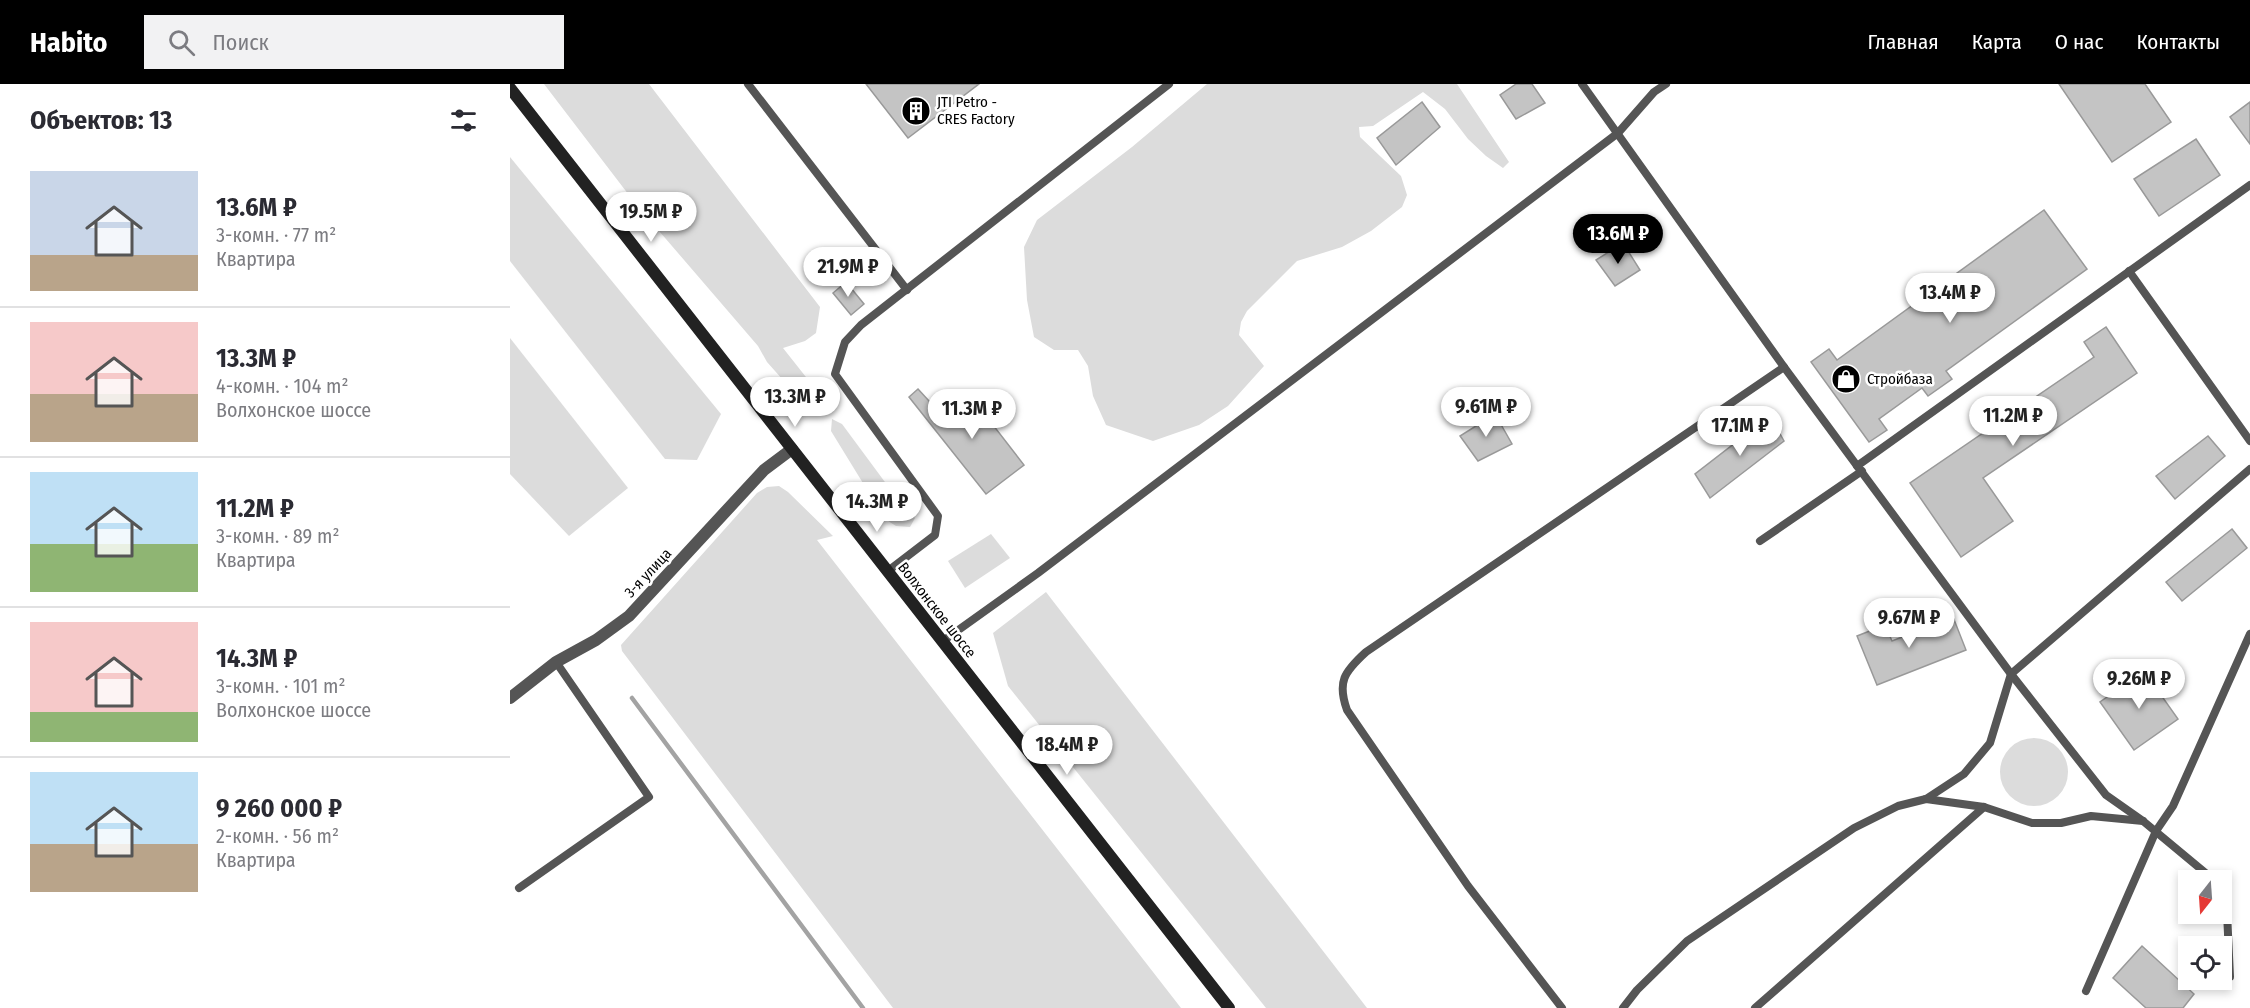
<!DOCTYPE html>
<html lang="ru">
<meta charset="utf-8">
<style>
body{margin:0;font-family:"Fira Sans Condensed",sans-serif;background:#f2f2f3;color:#2b2b33;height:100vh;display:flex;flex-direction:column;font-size:22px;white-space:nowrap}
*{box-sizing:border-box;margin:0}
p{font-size:20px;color:#7c7c81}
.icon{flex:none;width:33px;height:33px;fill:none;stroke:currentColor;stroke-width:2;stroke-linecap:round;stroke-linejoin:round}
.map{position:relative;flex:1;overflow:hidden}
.drawer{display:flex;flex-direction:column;background:#fff;width:510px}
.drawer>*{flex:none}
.needle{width:39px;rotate:197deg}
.fabs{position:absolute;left:1668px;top:786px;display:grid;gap:12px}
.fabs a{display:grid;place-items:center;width:54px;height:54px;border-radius:0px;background:#fff;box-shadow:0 3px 9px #0003;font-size:30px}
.price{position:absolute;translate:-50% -51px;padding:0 14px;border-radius:21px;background:#fff;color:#222;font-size:20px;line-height:39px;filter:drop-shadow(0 2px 3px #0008)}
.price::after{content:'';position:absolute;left:50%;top:36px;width:18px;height:14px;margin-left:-9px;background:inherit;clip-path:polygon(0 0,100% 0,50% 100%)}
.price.active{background:#000;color:#fff}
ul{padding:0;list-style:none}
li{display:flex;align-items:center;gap:18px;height:150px;padding:0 30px}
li+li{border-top:2px solid #e1e1e2}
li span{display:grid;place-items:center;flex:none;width:168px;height:120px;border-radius:0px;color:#555}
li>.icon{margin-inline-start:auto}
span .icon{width:72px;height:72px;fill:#fffc;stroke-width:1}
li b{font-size:26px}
h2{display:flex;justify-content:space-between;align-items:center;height:72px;padding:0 30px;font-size:26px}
header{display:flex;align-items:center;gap:36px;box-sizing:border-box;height:84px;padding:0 30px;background:#000;color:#fff}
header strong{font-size:28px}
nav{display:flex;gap:33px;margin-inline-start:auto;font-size:21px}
.search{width:420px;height:54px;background:#f2f2f3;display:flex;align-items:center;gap:15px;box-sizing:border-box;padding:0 21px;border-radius:0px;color:#7c7c81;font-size:22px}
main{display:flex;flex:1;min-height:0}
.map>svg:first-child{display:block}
.green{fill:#dcdcdc}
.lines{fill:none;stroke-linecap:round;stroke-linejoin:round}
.stream{stroke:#a3a3a3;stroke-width:4.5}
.building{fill:#c4c4c4;stroke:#999;stroke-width:1.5}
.lane{stroke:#555;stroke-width:8}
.street{stroke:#555;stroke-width:12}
.secondary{stroke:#222;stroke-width:12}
.labels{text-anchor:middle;stroke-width:5;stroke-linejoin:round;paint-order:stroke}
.poi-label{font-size:15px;fill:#000;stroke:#fff;text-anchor:start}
.street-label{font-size:15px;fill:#000;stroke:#fff}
</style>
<header>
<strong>Habito</strong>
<div class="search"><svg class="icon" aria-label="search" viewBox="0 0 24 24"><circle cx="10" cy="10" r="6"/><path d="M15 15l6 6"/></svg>Поиск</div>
<nav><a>Главная</a><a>Карта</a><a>О нас</a><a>Контакты</a></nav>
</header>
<main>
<section class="drawer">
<h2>Объектов: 13<svg class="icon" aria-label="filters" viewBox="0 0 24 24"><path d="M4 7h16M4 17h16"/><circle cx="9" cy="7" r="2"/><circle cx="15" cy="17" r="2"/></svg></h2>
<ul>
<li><span style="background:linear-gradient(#c9d6e8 70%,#b9a48a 0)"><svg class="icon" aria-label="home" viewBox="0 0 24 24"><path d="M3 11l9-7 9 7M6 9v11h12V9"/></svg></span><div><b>13.6M ₽</b><p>3-комн. · 77 m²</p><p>Квартира</p></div></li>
<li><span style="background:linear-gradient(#f6c9c9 60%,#b9a48a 0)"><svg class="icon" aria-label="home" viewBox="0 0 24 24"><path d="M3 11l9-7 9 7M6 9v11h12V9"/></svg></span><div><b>13.3M ₽</b><p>4-комн. · 104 m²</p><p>Волхонское шоссе</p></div></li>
<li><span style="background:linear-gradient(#bfe0f5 60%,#8fb573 0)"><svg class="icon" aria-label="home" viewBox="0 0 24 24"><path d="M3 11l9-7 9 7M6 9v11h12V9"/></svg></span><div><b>11.2M ₽</b><p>3-комн. · 89 m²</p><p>Квартира</p></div></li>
<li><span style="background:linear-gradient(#f6c9c9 75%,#8fb573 0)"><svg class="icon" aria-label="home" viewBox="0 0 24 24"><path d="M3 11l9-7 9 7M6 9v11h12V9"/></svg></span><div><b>14.3M ₽</b><p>3-комн. · 101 m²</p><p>Волхонское шоссе</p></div></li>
<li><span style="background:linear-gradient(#bfe0f5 60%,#b9a48a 0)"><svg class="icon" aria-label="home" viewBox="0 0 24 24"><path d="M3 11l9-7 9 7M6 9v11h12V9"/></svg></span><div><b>9 260 000 ₽</b><p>2-комн. · 56 m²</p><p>Квартира</p></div></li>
</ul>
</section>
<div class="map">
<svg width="1740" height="924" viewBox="0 0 1740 924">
<rect width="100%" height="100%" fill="#fff"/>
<g class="green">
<polygon points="34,0 139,0 310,223 306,249 295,257 273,264 311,312 306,321 281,305 257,278 248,262 125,119"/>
<polygon points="697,0 947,0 999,78 993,84 976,72 958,55 935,25 913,8 863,42 849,43 850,53 891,92 897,111 892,123 861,147 832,163 787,177 737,227 731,238 729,251 754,282 718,322 689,341 643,357 596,341 583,312 578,282 568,266 544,266 524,253 517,216 514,163 527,136 622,63"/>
<polygon points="0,73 211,330 187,376 155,375 0,177"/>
<polygon points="0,254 118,404 59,452 0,390"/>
<polygon points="322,335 332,340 386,413 405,434 400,443 386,442 375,435 321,347"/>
<polygon points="269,402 278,408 323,452 307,456 671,924 383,924 112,567 111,561 247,409 257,403"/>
<polygon points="481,450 500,474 455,504 438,477"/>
<polygon points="536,508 857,924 756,924 498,602 483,549"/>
<circle cx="1524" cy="688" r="34"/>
</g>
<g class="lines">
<polyline class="stream" points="122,614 353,924"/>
</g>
<g class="building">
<polygon points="356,0 469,0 398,54"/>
<polygon points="1006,0 1022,0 1035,19 1006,35 990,11"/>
<polygon points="1549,0 1635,0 1661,38 1602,78"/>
<polygon points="912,18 930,43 886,81 867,54"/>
<polygon points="1740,18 1740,60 1720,33"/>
<polygon points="1686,55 1710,91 1649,132 1624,95"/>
<polygon points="1534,126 1577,185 1436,287 1442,295 1418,312 1412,304 1369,335 1377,346 1359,358 1301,278 1319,265 1327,276"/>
<polygon points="1113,159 1130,186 1105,202 1086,176"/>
<polygon points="336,198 354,220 341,231 323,209"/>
<polygon points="1596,243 1627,289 1473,394 1503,437 1451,473 1400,399 1584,273 1574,258"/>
<polygon points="408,305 431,330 459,310 514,381 476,410 399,313"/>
<polygon points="985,330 1002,360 968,377 950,352"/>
<polygon points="1260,332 1274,357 1200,414 1185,390"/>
<polygon points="1698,352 1715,372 1665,415 1646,392"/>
<polygon points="1722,445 1737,464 1672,517 1656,498"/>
<polygon points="1443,533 1456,566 1367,601 1347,552 1375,541 1382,557"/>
<polygon points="1634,587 1668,635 1624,666 1590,618"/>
<polygon points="1632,862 1684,910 1673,924 1636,924 1603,894"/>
</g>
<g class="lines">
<g class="lane">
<polyline points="238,0 397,206"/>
<polyline points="1072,0 1274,283 1501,590 1596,711 1633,737 1704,796"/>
<polyline points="1619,187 1740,357"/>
<polyline points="1347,382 1740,101"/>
<polyline points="1250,457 1352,387"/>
<polyline points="378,487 425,451 428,432 325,290 335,258 351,241 659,0"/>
<polyline points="433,557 528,489 1108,49 1144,8 1156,0"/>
<polyline points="1416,715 1474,723 1522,739 1551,739 1581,732 1633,737"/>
<polyline points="1712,803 1716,807 1720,893"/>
<polyline points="9,804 139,713 46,578"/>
<polyline points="1576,907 1646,747 1663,722 1740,550"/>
<path d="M1052,924L958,802L837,626C827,598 834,588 856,568L1274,283"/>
<polyline points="1113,924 1127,906 1177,857 1344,744 1388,722 1416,715 1454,690 1480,659 1501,590 1740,385"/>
<polyline points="1245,924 1474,723"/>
</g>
<polyline class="street" points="0,614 46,578 86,556 119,532 254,386 282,365"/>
<polyline class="secondary" points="0,4 719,924"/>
</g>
<defs>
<g id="building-disc" transform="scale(1.5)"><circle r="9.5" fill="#000" stroke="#fff"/><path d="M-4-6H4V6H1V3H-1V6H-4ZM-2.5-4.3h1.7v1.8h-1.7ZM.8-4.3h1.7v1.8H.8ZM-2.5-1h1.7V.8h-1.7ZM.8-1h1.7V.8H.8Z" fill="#fff"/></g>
<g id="shop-disc" transform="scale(1.5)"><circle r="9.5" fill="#000" stroke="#fff"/><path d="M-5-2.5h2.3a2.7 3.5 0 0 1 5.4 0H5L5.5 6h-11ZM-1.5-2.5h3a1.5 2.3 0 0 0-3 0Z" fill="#fff"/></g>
</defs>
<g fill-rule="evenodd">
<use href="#building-disc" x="406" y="27"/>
<use href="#shop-disc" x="1336" y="295"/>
</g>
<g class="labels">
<g class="poi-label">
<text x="427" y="23">JTI Petro -<tspan x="427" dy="17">CRES Factory</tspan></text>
<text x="1357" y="300">Стройбаза</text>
</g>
<g class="street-label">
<text transform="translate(138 489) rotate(-47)" y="5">3-я улица</text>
<text transform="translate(427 526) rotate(52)" y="5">Волхонское шоссе</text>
</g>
</g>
</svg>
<div class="fabs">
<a><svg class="needle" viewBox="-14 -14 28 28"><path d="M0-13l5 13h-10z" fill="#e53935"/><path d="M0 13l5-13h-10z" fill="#7c7c81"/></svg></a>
<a><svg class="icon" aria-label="locate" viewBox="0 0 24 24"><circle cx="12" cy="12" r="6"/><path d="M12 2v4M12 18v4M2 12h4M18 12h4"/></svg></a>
</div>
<b class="price" style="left:141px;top:159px">19.5M ₽</b>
<b class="price active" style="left:1108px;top:181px">13.6M ₽</b>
<b class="price" style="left:338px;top:214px">21.9M ₽</b>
<b class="price" style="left:1440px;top:240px">13.4M ₽</b>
<b class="price" style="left:285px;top:344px">13.3M ₽</b>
<b class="price" style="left:976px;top:354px">9.61M ₽</b>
<b class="price" style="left:462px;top:356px">11.3M ₽</b>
<b class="price" style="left:1503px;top:363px">11.2M ₽</b>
<b class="price" style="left:1230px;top:373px">17.1M ₽</b>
<b class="price" style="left:367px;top:449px">14.3M ₽</b>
<b class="price" style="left:1399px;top:565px">9.67M ₽</b>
<b class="price" style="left:1629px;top:626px">9.26M ₽</b>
<b class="price" style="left:557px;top:692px">18.4M ₽</b>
</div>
</main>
